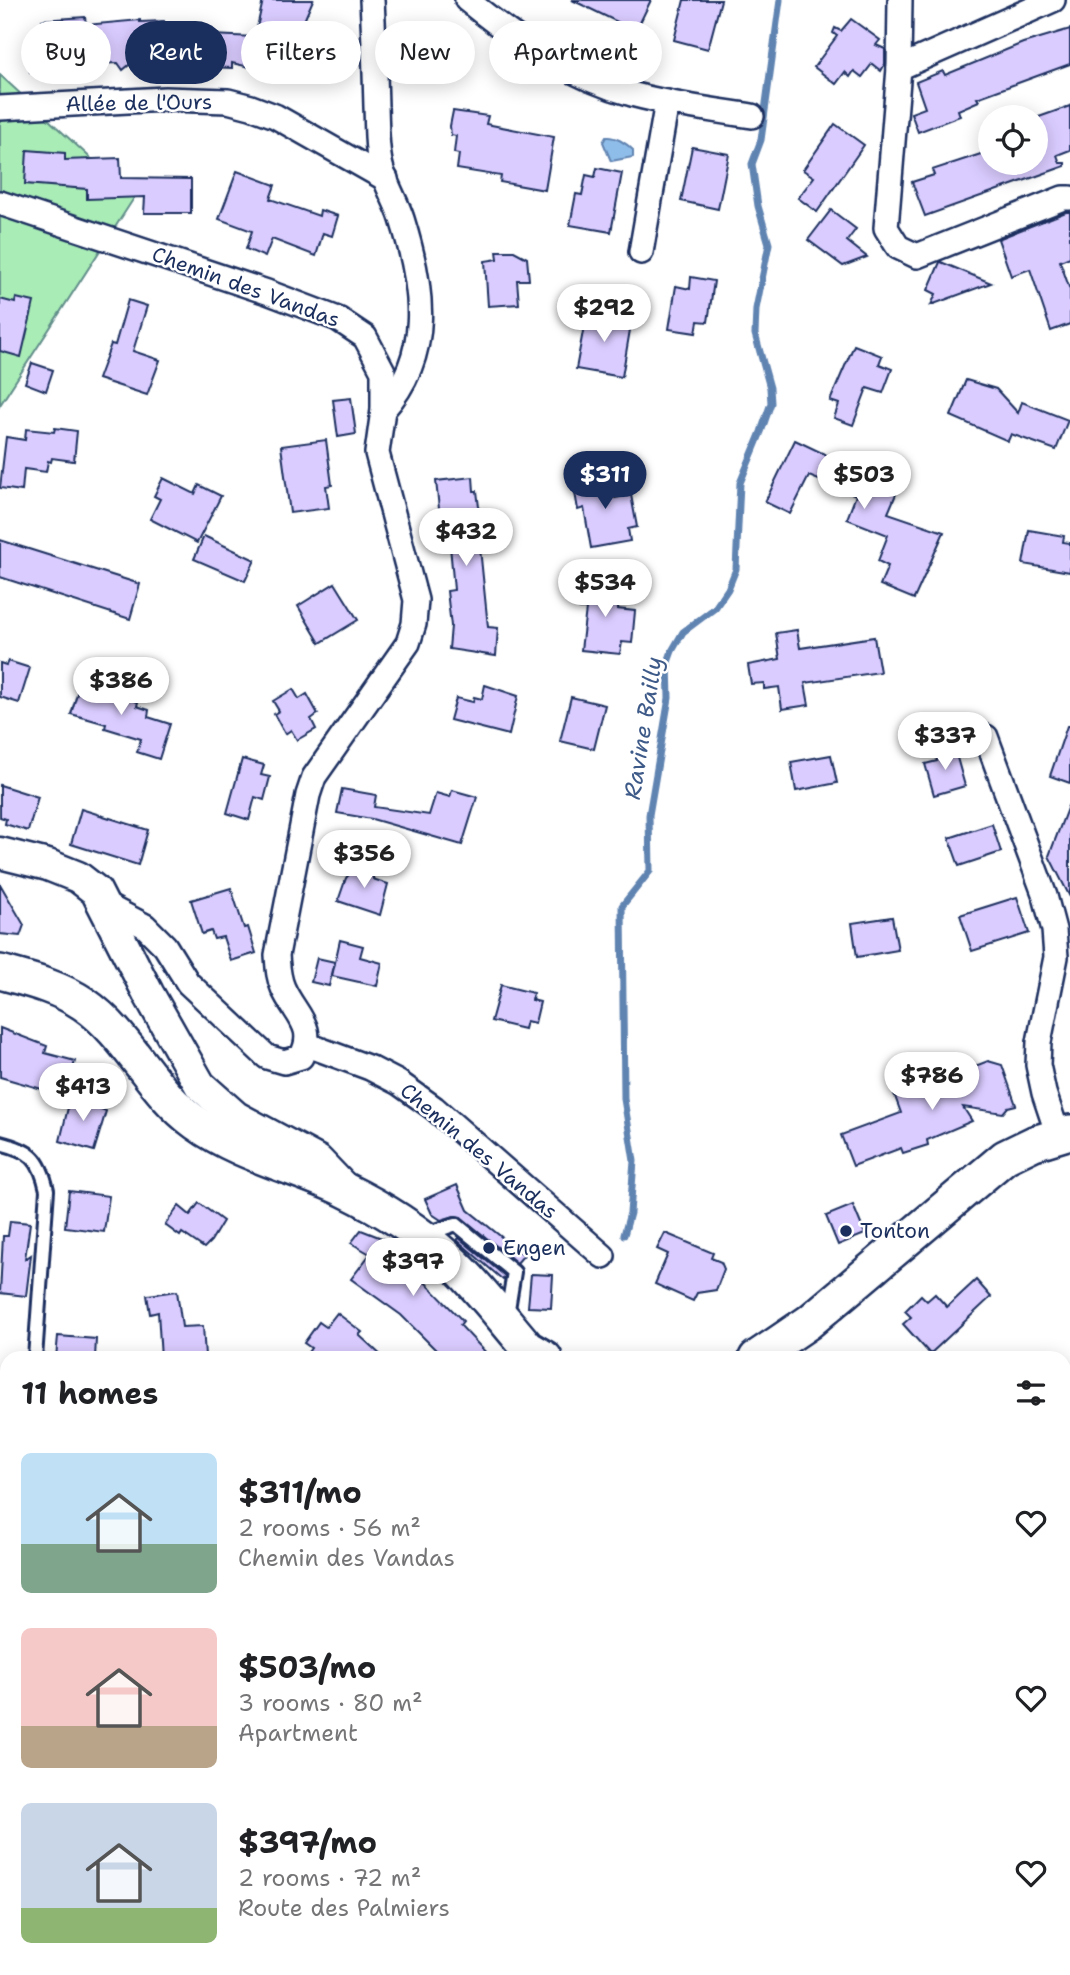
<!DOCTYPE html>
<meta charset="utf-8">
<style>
body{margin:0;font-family:"Shantell Sans",sans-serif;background:#f6f6f6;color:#202124;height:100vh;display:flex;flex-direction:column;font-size:26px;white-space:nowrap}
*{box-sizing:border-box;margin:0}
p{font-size:23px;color:#757577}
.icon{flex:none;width:38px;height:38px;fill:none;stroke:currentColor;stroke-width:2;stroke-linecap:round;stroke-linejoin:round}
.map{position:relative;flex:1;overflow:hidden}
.drawer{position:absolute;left:0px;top:1351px;width:1071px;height:625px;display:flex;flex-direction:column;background:#fff;border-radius:21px 21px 0 0;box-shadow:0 4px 18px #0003}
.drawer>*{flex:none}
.guide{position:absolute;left:21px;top:21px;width:700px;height:63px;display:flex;gap:14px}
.buttons{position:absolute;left:978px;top:105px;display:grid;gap:14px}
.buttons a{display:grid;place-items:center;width:70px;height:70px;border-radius:50%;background:#fff;box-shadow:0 4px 18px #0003;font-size:35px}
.price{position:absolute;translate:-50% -60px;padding:0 16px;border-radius:24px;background:#fff;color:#222;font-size:23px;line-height:46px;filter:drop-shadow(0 2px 4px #0008)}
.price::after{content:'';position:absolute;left:50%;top:42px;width:21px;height:16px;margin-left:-10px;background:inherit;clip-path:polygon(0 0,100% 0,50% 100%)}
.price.on{background:#1b2f5e;color:#fff}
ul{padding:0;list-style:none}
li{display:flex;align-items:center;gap:21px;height:175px;padding:0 21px}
li span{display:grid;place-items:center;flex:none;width:196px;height:140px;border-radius:10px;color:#555}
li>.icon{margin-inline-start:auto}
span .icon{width:84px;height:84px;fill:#fffc;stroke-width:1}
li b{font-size:30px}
h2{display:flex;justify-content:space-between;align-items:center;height:84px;padding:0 21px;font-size:30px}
.chip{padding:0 24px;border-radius:32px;background:#fff;box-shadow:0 4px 18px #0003;font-size:24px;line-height:63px}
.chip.on{background:#1b2f5e;color:#fff}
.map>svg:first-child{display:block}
.green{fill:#a9ecb6;stroke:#628e8a;stroke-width:2}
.water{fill:#8fbde9;stroke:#6184b1;stroke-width:2}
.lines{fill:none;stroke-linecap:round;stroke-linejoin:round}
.stream{stroke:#6184b1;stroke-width:7}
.building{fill:#daccff;stroke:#1b2f5e;stroke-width:2}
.service-casing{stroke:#1b2f5e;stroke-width:18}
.minor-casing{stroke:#1b2f5e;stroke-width:28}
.tertiary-casing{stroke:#1b2f5e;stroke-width:35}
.secondary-casing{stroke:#1b2f5e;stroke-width:38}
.service{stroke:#fff;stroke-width:12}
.minor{stroke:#fff;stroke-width:23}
.tertiary{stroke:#fff;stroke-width:30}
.secondary{stroke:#fff;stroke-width:33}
.poi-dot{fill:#1b2f5e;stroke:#fff;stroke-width:2.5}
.labels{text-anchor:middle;stroke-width:5;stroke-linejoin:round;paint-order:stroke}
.street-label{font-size:21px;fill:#1b2f5e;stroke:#fff}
.poi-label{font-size:21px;fill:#1b2f5e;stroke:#fff;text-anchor:start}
.water-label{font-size:23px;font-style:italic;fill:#3e5a88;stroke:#fff}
</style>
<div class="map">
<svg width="1070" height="1975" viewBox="0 0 1070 1975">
<rect width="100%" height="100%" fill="#fff"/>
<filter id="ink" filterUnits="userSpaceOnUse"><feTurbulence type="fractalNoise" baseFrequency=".0143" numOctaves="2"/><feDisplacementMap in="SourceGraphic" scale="14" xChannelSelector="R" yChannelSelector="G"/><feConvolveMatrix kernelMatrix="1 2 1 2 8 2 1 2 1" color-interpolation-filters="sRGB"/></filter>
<g filter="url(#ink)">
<g class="green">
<polygon points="0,75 134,198 0,405"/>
<polygon points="1064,1642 1070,1647 1070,1915 1064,1911"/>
</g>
<path class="water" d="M606,137C615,136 626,143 633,150V157L611,161L603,142Z"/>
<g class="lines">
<polyline class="stream" points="624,1235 630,1213 634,1161 624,1099 622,906 650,871 649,815 669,698 668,662 672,651 683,632 715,608 728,589 736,569 740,483 761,432 771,403 770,388 755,334 756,309 769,244 758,206 752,164 761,140 780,0"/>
</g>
<g class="building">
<polygon points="263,0 313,0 297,37 311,40 302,79 232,63 232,68 209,67 208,72 185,70 186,47 143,50 143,60 134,61 123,70 118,63 73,65 73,69 30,72 28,43 44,40 42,20 85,17 86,25 140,20 140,22 164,21 165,25 212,28 212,35 255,37"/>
<polygon points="572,0 651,0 636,31"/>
<polygon points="684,0 721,0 708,49 674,40"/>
<polygon points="851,19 880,40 876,45 885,49 885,64 881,71 872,64 862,77 854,71 850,77 845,72 836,84 814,67 837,36 833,33 835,28 841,31"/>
<polygon points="1070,29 1070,64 977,98 979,101 958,110 960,116 918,132 911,113 925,108 916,82 943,71 945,75 1023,43"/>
<polygon points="1070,106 1070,150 1057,155 1060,163 1065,163 1065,166 925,216 912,182 934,175 932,170 990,151 990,163 1036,163 1036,118"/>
<polygon points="453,111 488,116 486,124 554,137 545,190 500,182 501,176 457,169 459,154 454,153 456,136 451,135 450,126"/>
<polygon points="835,124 864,145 817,212 798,198 814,177 803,170"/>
<polygon points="692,147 729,154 718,209 681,201"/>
<polygon points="27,150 65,153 65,160 120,158 121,178 191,179 191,213 144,213 145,197 87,199 87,189 25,184"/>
<polygon points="597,168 622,173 611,232 570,225 576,194 582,195 586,175 595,177"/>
<polygon points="237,171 275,185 270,199 319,216 320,210 338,216 332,236 323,233 316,256 272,239 265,257 246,249 252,231 219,219"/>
<polygon points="831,210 856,229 847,241 867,257 843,266 808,240"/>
<polygon points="1066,212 1070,212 1070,257 1060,261 1070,290 1070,324 1051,331 1030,269 1011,276 998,239"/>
<polygon points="497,251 514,251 527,258 529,280 517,280 519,304 488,306 485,261 498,259"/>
<polygon points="940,262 941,262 991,283 931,305 936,294 928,290"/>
<polygon points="691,277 714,281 708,322 698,321 696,333 669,329 676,286 690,289"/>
<polygon points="16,298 34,302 21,357 0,351 0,299 15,303"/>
<polygon points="128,300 147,306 133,351 160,360 147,395 98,379 111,344 115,345"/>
<polygon points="587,310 632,318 622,377 576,369"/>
<polygon points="854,345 882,356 879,364 892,369 883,393 867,388 853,425 834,418 839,404 830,401"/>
<polygon points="32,363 53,370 46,391 25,383"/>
<polygon points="966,380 996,389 1018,413 1022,402 1068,420 1056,450 1011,434 1008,441 951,416"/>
<polygon points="351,398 356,434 338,437 333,400"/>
<polygon points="55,428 77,431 74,461 52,458 51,462 48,461 46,472 24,469 22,491 0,488 6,437 25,440 26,429 54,432"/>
<polygon points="326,440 332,485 326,486 329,508 290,513 281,446"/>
<polygon points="795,440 845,464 849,454 874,463 872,467 902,480 888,513 944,532 914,599 880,585 888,566 878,561 888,535 847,519 856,495 809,476 790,514 765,502"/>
<polygon points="610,474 615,498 631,495 637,527 628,529 630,541 591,548 584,508 578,510 573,481"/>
<polygon points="473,477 474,491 477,491 484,548 480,548 488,627 498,628 496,656 449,649 451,626 447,591 454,590 449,535 442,536 436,481"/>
<polygon points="163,478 195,494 199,485 221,496 197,543 150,519 160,499 154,496"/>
<polygon points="1029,530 1064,536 1063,542 1070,543 1070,572 1023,564"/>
<polygon points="204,536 255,560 245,581 194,559"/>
<polygon points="0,540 140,584 130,619 0,577"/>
<polygon points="583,581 621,584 618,609 635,611 632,643 622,642 620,654 581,650 586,609 580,609"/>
<polygon points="335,583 358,620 320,643 298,606"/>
<polygon points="797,630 800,648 874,637 880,672 805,683 809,705 782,709 779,687 764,689 764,683 751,684 748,665 780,659 776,633"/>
<polygon points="8,661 30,668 19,703 0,697 0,663 6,665"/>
<polygon points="81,680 104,687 102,691 138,702 137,706 149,710 148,717 170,724 159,759 137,752 141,739 105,728 106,724 71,714"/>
<polygon points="485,685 518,696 509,735 450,720 456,698 473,702 474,697 482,699"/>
<polygon points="293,689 299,699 307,694 318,714 311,719 316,729 297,740 291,730 285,734 274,714 279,711 273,701"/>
<polygon points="571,697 605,705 594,749 560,741"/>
<polygon points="1067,726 1070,726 1070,783 1050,776"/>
<polygon points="954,747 965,786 934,795 925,764 937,761 935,752"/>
<polygon points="831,755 837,783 796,791 791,762"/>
<polygon points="242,759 264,765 261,775 270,777 264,800 255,797 249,820 227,813"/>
<polygon points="0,785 38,797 28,831 5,824 6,819 0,817"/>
<polygon points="342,789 376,795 374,807 429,815 436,793 450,797 452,790 477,797 462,845 372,819 337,813"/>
<polygon points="1068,806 1070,807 1070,897 1049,856"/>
<polygon points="81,809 148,830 138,865 71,844"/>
<polygon points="992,824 1001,852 959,866 949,838"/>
<polygon points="359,862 373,867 373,879 388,884 380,915 338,901 346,878"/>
<polygon points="0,884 24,925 20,936 0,934"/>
<polygon points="231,888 244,928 248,927 256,953 231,961 223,937 214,939 211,931 202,934 191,900"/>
<polygon points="1017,897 1029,933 972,951 960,915"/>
<polygon points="892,917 898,950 857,957 852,923"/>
<polygon points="340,940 363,946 360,957 382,963 377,986 332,976"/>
<polygon points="317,958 335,962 329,986 311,982"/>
<polygon points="501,985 533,993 532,1000 540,1002 535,1023 526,1021 524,1029 491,1021"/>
<polygon points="0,1028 47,1046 45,1053 75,1061 66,1096 0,1077"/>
<polygon points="988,1061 1002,1065 1016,1105 1008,1107 1003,1113 963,1107 972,1121 927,1140 928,1145 903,1153 901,1148 853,1166 841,1135 901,1113 893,1091 928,1080 929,1084"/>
<polygon points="71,1095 102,1104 101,1109 106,1111 94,1151 60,1141"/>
<polygon points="457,1185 468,1210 524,1255 517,1263 461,1217 454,1216 441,1220 432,1214 425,1199"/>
<polygon points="69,1191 109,1196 104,1232 65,1227"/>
<polygon points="199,1203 223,1221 211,1241 204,1248 182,1233 180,1236 165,1225 179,1206 190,1215"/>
<polygon points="853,1205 865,1234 838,1245 826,1216"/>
<polygon points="10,1221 30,1223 25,1259 31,1255 26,1296 0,1293 3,1236 8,1236"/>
<polygon points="361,1230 384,1239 418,1265 414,1271 463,1321 460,1325 491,1358 444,1358 401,1315 351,1279 370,1254 351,1243"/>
<polygon points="665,1233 713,1253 711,1258 721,1262 724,1269 716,1290 697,1293 693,1301 655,1284 668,1254 657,1249"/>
<polygon points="459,1238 505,1276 503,1280 457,1240"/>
<polygon points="531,1274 553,1275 551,1308 528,1307"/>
<polygon points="976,1280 991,1297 930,1354 903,1324 911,1317 905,1311 921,1295 927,1301 935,1294 947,1307"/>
<polygon points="177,1291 182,1327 203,1326 205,1356 161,1358 158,1312 150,1314 147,1295"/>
<polygon points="337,1313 362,1332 359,1335 384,1358 304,1358 311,1348 304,1343 319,1322 326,1327"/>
<polygon points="58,1336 96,1339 95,1358 56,1358"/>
</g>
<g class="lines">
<g class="service-casing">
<g id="service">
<path d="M0,1143C31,1151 40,1158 47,1190L35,1358"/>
<polyline points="424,1235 456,1224 514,1272 507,1315"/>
<polyline points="1064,1518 1070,1520"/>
<polyline points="0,1684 7,1671"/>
</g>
</g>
<g class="minor-casing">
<g id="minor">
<path d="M372,0C374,36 375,71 376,107C377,127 376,151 382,170C387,187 397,203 402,219C423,286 434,354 383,410"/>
<path d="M467,0C517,41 571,78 635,95C673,105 713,110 752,116"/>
<polyline points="1053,0 899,68 886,228 898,247 917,256 1063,198 1070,198"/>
<polyline points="899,68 900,0"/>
<polyline points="0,108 165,99 228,101 251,107 275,116 386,179"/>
<path d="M0,203L267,292L338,319L365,337L383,371V410L377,453L416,600L414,624L408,643L314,777L308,795L277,955C278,967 278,977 283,988C294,1014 318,1027 301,1057L284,1062L267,1057L188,983L165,946L145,926L105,905"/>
<polyline points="641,252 667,102"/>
<polyline points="986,737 1045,896 1054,930 1056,957 1039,1042 1038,1065 1044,1093 1058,1135"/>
<polyline points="308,1045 370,1068 399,1083 434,1108 603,1256"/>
<polyline points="0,1852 7,1855"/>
<polyline points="182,1969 188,1975"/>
</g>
</g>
<g class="tertiary-casing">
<polyline id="tertiary" points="0,853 48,865 78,877 96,891 148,993 200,1085 236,1117 318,1161 342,1186"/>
</g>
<g class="secondary-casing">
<g id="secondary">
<path d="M0,972C29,980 59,987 84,1004C129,1035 151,1091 196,1123C240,1155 297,1167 345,1190C380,1207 418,1231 447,1257C477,1284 502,1318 528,1348L545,1358"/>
<polyline points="756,1358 809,1322 1005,1157 1034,1143 1070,1132"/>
</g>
</g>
<use href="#service" class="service"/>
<use href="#minor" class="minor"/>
<use href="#tertiary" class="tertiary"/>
<use href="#secondary" class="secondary"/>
</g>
</g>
<g class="poi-dot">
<circle cx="846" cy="1231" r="7"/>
<circle cx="489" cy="1248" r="7"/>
</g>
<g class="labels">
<g class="street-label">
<text transform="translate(139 103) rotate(-1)" y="7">Allée de l'Ours</text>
<text transform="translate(246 287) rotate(20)" y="7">Chemin des Vandas</text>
<text transform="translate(479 1151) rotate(40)" y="7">Chemin des Vandas</text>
</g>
<g class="poi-label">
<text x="860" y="1238">Tonton</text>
<text x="503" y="1255">Engen</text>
</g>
<g class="water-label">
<text transform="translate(643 728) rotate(-81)" y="8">Ravine Bailly</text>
</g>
</g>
</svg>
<div class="buttons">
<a><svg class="icon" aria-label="locate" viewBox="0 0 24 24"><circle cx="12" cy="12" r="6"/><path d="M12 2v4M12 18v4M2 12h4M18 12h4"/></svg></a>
</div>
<b class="price" style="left:604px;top:344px">$292</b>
<b class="price on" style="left:605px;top:511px">$311</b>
<b class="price" style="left:864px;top:511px">$503</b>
<b class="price" style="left:466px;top:568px">$432</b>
<b class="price" style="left:605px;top:619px">$534</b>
<b class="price" style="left:121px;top:717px">$386</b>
<b class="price" style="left:945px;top:772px">$337</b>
<b class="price" style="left:364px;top:890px">$356</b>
<b class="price" style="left:932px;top:1112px">$786</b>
<b class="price" style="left:83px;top:1123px">$413</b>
<b class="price" style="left:413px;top:1298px">$397</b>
<div class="guide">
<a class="chip">Buy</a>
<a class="chip on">Rent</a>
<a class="chip">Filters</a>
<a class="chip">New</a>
<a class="chip">Apartment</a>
</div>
<section class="drawer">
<h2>11 homes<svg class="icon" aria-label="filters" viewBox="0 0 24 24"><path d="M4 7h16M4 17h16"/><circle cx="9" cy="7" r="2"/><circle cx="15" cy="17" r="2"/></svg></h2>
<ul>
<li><span style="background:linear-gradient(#bfe0f5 65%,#7fa58c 0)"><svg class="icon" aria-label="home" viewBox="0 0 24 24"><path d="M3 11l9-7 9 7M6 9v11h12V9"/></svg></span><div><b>$311/mo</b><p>2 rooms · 56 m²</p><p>Chemin des Vandas</p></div><svg class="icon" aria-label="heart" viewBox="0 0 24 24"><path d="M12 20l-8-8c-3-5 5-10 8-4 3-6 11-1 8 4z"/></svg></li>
<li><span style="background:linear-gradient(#f6c9c9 70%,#b9a48a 0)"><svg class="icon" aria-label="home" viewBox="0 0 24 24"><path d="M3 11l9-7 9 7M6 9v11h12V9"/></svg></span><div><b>$503/mo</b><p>3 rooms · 80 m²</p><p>Apartment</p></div><svg class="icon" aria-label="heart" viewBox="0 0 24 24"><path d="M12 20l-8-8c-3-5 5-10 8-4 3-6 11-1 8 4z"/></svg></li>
<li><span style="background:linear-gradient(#c9d6e8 75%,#8fb573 0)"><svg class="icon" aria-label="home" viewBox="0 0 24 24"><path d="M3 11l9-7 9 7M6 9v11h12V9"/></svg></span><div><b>$397/mo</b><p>2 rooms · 72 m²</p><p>Route des Palmiers</p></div><svg class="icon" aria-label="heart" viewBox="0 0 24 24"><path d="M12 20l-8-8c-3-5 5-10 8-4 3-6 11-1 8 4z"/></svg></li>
</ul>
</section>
</div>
